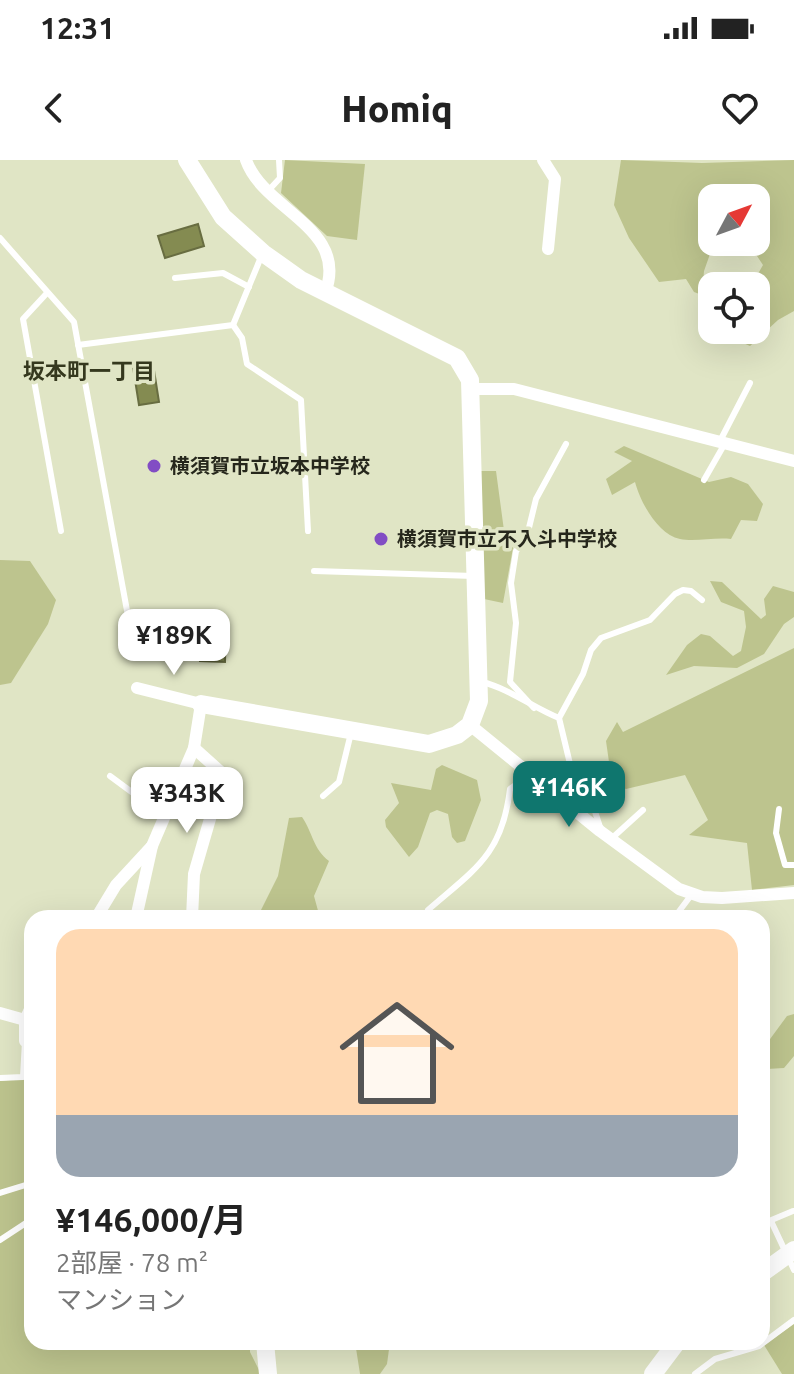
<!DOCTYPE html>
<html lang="ja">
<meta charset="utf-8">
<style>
body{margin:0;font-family:Ubuntu,"Noto Sans JP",sans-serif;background:#f2f2f2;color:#222;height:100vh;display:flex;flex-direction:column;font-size:30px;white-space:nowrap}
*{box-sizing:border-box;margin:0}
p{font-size:26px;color:#767676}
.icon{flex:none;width:44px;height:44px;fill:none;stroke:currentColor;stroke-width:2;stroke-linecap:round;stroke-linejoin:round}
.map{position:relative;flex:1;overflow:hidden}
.sheet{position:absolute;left:24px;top:750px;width:746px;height:440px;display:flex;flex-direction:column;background:#fff;border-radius:24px;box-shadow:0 8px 32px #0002}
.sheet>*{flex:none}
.needle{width:52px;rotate:49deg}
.fabs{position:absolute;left:698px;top:24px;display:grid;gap:16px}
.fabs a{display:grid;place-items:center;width:72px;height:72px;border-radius:16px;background:#fff;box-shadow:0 8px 32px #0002;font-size:40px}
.price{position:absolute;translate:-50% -68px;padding:0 18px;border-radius:16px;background:#fff;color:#222;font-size:26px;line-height:52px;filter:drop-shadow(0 2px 4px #0008)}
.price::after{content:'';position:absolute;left:50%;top:48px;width:24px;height:18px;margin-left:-12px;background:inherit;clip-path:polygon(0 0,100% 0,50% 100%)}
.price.current{background:#0f766e;color:#fff}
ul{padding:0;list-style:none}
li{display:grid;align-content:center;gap:16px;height:424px;padding:0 32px}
li span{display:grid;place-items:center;height:248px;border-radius:24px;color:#555}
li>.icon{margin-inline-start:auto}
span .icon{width:144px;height:144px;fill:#fffc;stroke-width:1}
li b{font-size:34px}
.status{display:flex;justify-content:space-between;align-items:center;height:56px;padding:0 40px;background:#fff;direction:ltr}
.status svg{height:22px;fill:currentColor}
header{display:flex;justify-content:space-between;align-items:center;height:104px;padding:0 32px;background:#fff;font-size:36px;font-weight:800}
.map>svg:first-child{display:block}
.green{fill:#bdc48e;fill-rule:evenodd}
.water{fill:#848b51;stroke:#686d41;stroke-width:2}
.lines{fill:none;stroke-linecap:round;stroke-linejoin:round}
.lane{stroke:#fff;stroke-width:6}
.street{stroke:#fff;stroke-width:12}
.secondary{stroke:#fff;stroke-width:18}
.poi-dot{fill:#824dc4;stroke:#e0e5c5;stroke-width:3}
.labels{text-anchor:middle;stroke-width:7;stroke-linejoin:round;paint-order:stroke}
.poi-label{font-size:20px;font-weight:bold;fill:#26271c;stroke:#e0e5c5;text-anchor:start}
.neighbourhood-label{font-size:22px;font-weight:bold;fill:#35381e;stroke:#e0e5c5}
</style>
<div class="status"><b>12:31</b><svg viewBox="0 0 49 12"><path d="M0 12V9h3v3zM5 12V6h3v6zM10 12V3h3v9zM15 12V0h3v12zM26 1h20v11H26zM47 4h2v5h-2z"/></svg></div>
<header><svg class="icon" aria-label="back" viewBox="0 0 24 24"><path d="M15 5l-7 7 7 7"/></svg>Homiq<svg class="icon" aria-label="heart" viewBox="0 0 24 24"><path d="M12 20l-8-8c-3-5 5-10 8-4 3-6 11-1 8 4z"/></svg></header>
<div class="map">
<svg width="794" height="1214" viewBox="0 0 794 1214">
<rect width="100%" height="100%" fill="#e0e5c5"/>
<g class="green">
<polygon points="285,0 365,4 357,80 327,76 281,33"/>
<path d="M621,0L702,3L794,0V151L778,160L750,186L732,178L736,170H756V126H751L763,105L755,93L710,94L704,111L702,135L694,132L686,119L659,122L629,78L614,45ZM712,38H756V82H712Z"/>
<path d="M624,286L709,322L731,317L748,324L763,344L757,361L741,360L731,379C715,377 695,382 680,379C657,374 640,341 635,322L612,335L606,319L632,301L614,292Z"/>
<polygon points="479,311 496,311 505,378 513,388 503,443 484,439"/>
<polygon points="0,400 30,401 56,440 48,464 11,523 0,525"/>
<polygon points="710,421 722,422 761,459 766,455 764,439 773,426 794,432 794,457 784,464 764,494 737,508 694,506 666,515 687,485 701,474 710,476 733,496 741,491 746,467 744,451 721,442"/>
<polygon points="794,488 794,725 752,730 747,683 689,675 708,660 685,615 626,629 612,623 606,581 617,562 623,572"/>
<polygon points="442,605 477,620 481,640 465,681 457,683 452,677 448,654 437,650 430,653 418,687 409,697 386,667 385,660 399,643 391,623 431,630 436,609"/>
<path d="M302,657C313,673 313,689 329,701L314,736L320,758H257L278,716L289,658Z"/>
<polygon points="794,854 794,896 784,908 767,909 762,914 762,890 787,856"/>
<polygon points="30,886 32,1182 250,1182 250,1192 261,1214 0,1214 0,921 29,918"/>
<polygon points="794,1164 794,1214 782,1214 764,1185"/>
<polygon points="355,1182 390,1182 387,1204 380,1214 360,1214"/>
</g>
<g class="water">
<polygon points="198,64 204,86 165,98 158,76"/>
<polygon points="153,204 159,242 139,245 133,207"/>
<polygon points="201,462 226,463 225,502 200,501"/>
</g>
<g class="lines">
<g class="lane">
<polyline points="268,31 280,18 279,0"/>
<polyline points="0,78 74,162 130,467"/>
<polyline points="175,118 223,113 249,127"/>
<polyline points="47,133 23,159 61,371"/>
<polyline points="233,165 242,178 247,204 301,240 308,371"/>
<polyline points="78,185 233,165 261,97"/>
<polyline points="720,281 750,223"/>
<polyline points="704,320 724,285"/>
<polyline points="314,411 474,416"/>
<path d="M482,522C510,529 532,547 559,558L571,608L590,636L600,667"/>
<polyline points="534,548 510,522 516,463 511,423 516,391 526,380 536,339 566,284"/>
<polyline points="559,558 583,514 591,490 601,478 650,460 675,434 683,430 691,431 702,440"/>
<polyline points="110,616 133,633 171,641"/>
<polyline points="323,636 339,622 351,573"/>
<polyline points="779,649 776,673 785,705 794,705"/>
<polyline points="611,679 643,650"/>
<path d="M428,750C475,709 502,695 510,629L532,613"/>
<polyline points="674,758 692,734"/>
<polyline points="0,918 23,917 25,881"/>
<polyline points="0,1033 32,1023"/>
<polyline points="771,1061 794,1110"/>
<polyline points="762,1064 793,1051"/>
<polyline points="0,1080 32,1059"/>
<polyline points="695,1214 715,1199 759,1186 794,1160"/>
</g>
<g class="street">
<path d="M246,0C264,51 350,68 325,133"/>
<polyline points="543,0 555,19 548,89"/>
<polyline points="470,229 514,229 794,301"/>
<polyline points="470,565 600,671 679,729 702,737 722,738 794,733"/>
<polyline points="96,758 116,725 152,686"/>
<polyline points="136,758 152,686 194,588 201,544 137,528"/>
<polyline points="192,758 194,714 223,614 194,588"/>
<polyline points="32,845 25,860 25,881 32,881"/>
<polyline points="0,853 25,860"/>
</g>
<g class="secondary">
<polyline points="187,0 223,57 263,93 301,120 457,198 470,220 479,541 470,565 457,575 429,584 201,544"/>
<polyline points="762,1113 794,1090"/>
<polyline points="265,1182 268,1214"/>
<polyline points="653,1214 677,1182"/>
</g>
</g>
<g class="poi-dot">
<circle cx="154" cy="306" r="8"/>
<circle cx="381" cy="379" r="8"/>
</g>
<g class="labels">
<g class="poi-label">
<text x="170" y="313">横須賀市立坂本中学校</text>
<text x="397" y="386">横須賀市立不入斗中学校</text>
</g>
<g class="neighbourhood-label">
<text x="89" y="219">坂本町一丁目</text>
</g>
</g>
</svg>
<div class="fabs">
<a><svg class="needle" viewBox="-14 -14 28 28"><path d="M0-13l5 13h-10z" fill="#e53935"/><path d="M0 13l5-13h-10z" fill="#767676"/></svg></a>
<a><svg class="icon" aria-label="locate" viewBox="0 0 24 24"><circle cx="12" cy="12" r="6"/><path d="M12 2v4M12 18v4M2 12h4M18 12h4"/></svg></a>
</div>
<b class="price" style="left:174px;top:517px">¥189K</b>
<b class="price current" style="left:569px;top:669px">¥146K</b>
<b class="price" style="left:187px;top:675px">¥343K</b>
<section class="sheet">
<ul>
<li><span style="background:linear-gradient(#ffd9b3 75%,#9aa5b1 0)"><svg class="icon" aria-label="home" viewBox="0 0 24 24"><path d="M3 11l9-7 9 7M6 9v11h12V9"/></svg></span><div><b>¥146,000/月</b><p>2部屋 · 78 m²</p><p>マンション</p></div></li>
</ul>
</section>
</div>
